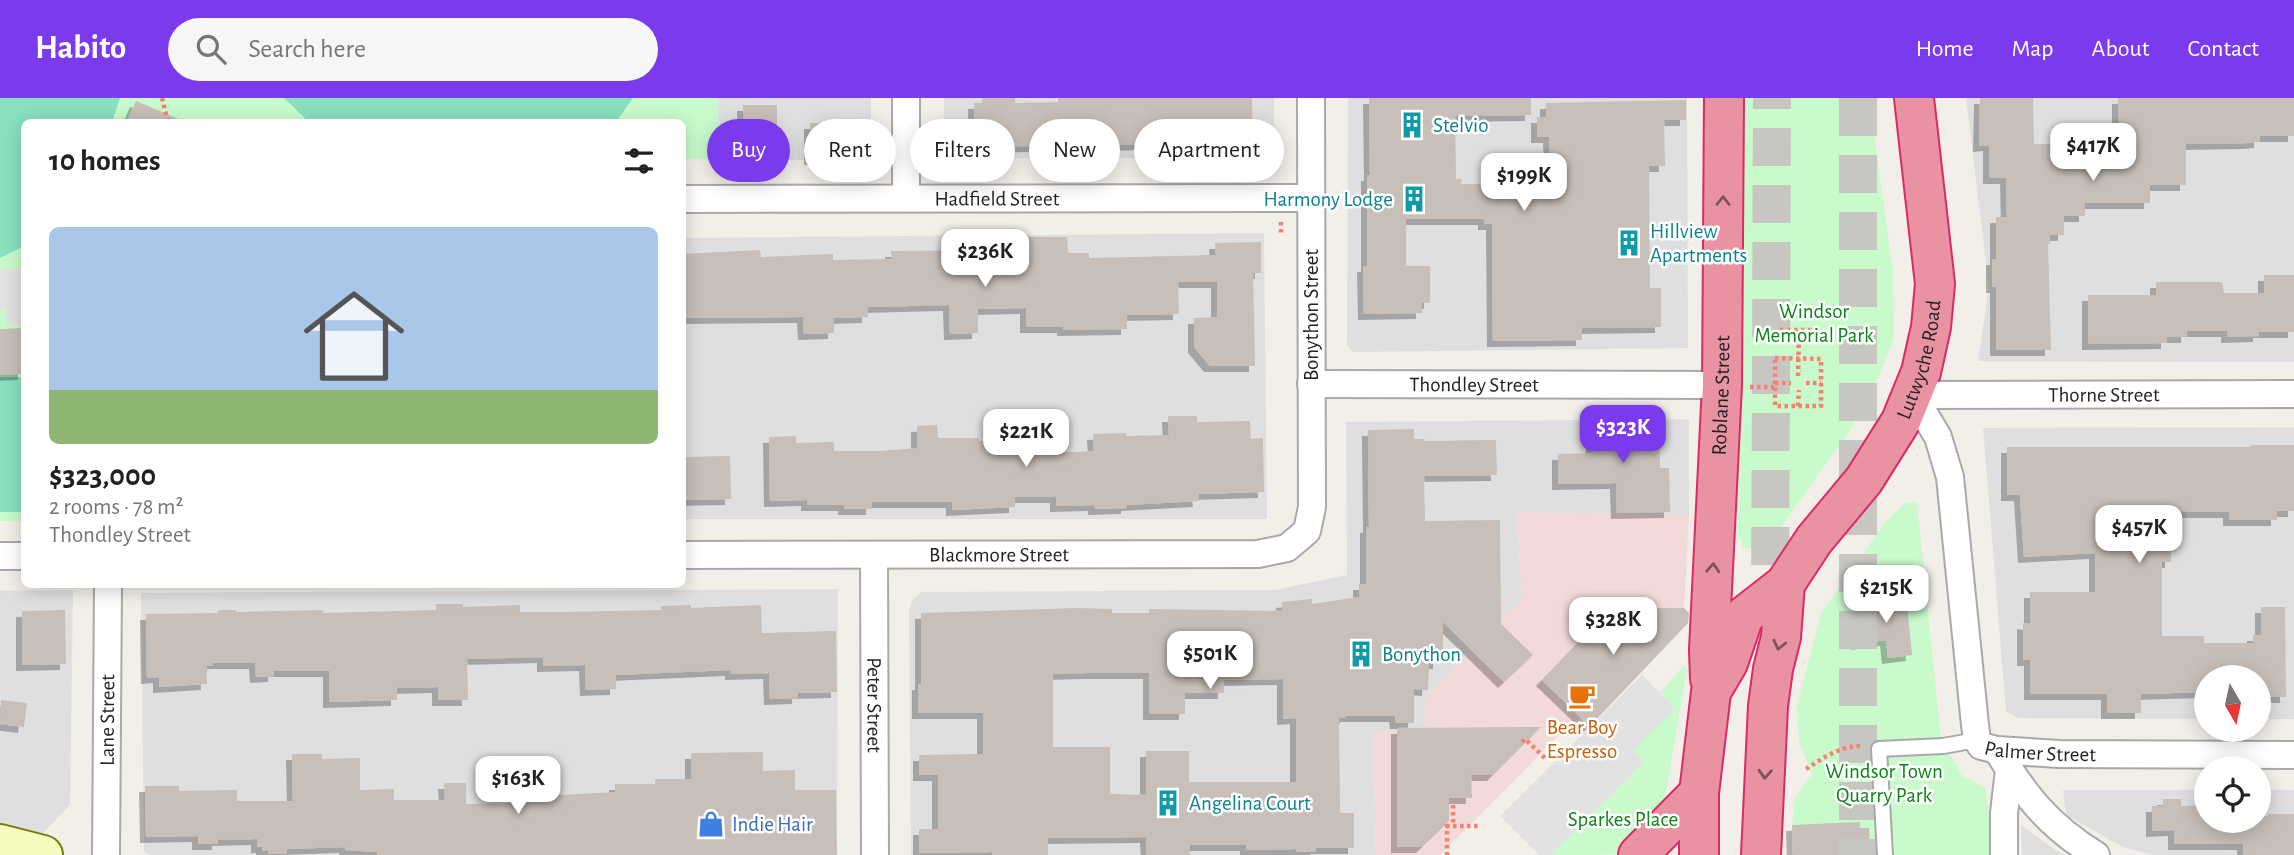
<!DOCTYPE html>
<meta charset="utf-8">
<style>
body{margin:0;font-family:"Alegreya Sans",sans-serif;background:#f6f6f6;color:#202124;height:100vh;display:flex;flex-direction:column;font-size:26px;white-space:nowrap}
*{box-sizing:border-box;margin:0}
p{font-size:23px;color:#757577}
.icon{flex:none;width:38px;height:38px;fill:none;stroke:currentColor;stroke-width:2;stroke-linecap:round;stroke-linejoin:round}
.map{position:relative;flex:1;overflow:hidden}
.side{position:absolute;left:21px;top:21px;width:665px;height:469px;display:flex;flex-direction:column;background:#fff;border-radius:10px;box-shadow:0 4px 18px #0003}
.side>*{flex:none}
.guide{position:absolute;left:707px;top:21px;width:665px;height:63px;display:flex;gap:14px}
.needle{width:46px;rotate:171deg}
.buttons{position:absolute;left:2194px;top:567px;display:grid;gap:14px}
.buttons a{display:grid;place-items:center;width:77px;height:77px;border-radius:50%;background:#fff;box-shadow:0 4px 18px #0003;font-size:35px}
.price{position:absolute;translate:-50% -60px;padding:0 16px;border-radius:14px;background:#fff;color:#222;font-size:23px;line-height:46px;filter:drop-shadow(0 2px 4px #0008)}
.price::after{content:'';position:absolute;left:50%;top:42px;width:21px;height:16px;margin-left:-10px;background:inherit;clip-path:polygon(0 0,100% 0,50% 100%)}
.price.on{background:#7c3aed;color:#fff}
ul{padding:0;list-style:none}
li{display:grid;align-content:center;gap:14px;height:371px;padding:0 28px}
li span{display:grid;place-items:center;height:217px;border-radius:10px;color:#555}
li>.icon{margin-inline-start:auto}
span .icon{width:126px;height:126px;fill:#fffc;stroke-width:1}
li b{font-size:30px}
h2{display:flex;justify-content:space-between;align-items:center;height:84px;padding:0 28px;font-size:30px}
.chip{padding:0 24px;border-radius:32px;background:#fff;box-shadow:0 4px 18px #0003;font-size:24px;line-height:63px}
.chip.on{background:#7c3aed;color:#fff}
header{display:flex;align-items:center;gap:42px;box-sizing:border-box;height:98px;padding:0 35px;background:#7c3aed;color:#fff}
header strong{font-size:33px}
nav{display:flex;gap:38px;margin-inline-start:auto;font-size:24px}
.search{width:490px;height:63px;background:#f6f6f6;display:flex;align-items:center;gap:18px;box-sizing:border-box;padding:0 24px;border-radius:38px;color:#757577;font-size:26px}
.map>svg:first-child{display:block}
.residential{fill:#e0dfdf}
.commercial{fill:#f2dad9}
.park{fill:#c8facc}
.pitch{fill:#88e0be}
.parking{fill:#e2e2e2}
.building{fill:#c7bfb8;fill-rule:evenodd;filter:url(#shadow)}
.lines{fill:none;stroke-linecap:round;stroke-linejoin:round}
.highway-tunnel{stroke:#c8c6c1;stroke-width:38;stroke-dasharray:38 19;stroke-linecap:butt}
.lane-casing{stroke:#a9a9a9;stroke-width:18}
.street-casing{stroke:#a9a9a9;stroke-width:30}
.secondary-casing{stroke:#707d05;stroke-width:42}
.highway-casing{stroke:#dc2a67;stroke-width:42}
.path{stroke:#fa8072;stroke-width:4.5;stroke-dasharray:3.5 3.5;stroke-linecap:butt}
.lane{stroke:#fff;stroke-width:14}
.street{stroke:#fff;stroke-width:26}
.secondary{stroke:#f7fabf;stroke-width:38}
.highway{stroke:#e892a2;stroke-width:38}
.oneway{stroke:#7b545c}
.labels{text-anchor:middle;stroke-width:5;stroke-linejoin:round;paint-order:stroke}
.culture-label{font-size:21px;fill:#0d838f;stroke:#fff;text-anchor:start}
.street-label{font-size:21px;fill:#222;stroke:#fff}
.park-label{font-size:21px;fill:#0c8416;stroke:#fff}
.food-label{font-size:21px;fill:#c56008;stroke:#fff}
.shop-label{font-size:21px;fill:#366cbe;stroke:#fff;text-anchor:start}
</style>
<header>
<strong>Habito</strong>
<div class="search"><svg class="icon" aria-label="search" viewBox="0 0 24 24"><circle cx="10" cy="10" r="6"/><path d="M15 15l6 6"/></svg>Search here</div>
<nav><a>Home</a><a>Map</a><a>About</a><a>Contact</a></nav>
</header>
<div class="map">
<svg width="2294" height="757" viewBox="0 0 2294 757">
<defs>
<filter id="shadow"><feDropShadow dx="-6" dy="6" stdDeviation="0" flood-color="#0004"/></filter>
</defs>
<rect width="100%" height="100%" fill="#f2efe9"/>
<g class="residential">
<polygon points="718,0 871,0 871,63 719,61"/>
<polygon points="944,0 1274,0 1274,42 1268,54 1256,60 963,60 950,54 944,39"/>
<polygon points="1348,0 1687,0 1688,250 1353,254 1347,247"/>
<polygon points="1966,0 2294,0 2294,264 1978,263 1989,190"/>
<polygon points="1264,135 1267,421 683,421 682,140"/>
<polygon points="1689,321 1689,417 1517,414 1522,501 1426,598 1424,633 1373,633 1376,757 911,757 909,513 912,503 921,494 1275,492 1347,477 1346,324"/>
<polygon points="2294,329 2294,621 2259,621 2259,579 2207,579 2207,621 2018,620 2006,613 1983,330"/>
<polygon points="838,491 837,757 150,757 144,753 141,495"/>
<polygon points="73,492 70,707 42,736 0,726 0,493"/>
<polygon points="2063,692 2207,692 2207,723 2259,723 2259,692 2294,692 2294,757 2153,757 2123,749 2066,717"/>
<polygon points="2021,727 2054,751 2063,757 2022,757"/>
</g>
<polygon class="commercial" points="1517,414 1689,417 1684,510 1581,619 1561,635 1440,757 1376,757 1373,633 1424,632 1426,598 1522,501"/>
<g class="park">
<polygon points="0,0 718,0 719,61 683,61 682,24 24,24 24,423 0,423"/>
<polygon points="1733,0 1869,0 1893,173 1894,240 1877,282 1849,334 1763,454 1743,449 1738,434 1733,210"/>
<polygon points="1917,404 1941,641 1962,678 1985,689 1994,757 1793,757 1792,727 1795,700 1812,676 1799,644 1797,607 1821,515 1886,423 1906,405"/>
<path d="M1684,568L1687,571L1665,701C1655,721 1640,746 1618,756C1608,757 1564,757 1550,757L1644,664L1632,652L1675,610L1660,594Z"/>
</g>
<g class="pitch">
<polygon points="0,0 120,0 112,24 24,24 24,148 0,160"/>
<polygon points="284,0 633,0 616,24 309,24"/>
<rect x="0" y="279" width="24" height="135"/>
</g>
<g class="parking">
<polygon points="0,171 24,171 24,228 7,227 6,212 0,212"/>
<polygon points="1642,577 1675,610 1633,652 1644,664 1550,757 1539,757 1500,718"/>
</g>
<g class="building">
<polygon points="982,0 1015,0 1015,5 1058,4 1058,0 1252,0 1253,41 1220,41 1220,45 975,49 974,5 982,5"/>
<polygon points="1369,0 1531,0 1531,17 1455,18 1456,81 1462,81 1461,86 1507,86 1507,79 1551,78 1549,39 1537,39 1537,19 1546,19 1546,5 1686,2 1686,22 1664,22 1665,68 1649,68 1650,190 1661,190 1661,229 1582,230 1582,242 1493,243 1492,126 1484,126 1484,121 1406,121 1406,168 1430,168 1430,205 1422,205 1422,215 1364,216 1363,168 1367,168 1367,77 1370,77"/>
<polygon points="1980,0 2033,0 2034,46 2118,46 2118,0 2294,0 2294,38 2260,38 2260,44 2248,45 2186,46 2186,87 2150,87 2150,105 2085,105 2085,118 2064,118 2064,137 2050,137 2050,146 2048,146 2051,252 1996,252 1996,189 1992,189 1992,161 1996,161 1996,119 2007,119 2006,80 1989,80 1989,47 1979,48"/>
<polygon points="136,3 186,24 127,24"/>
<polygon points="743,7 777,7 777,29 744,30"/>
<polygon points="810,25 858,25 858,60 810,61"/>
<polygon points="1019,139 1067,139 1068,155 1089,155 1089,160 1216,157 1215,145 1261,144 1261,175 1253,175 1255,268 1210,268 1194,249 1194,220 1217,219 1217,184 1178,184 1179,216 1127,217 1127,231 1063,232 1063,229 1026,229 1026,210 978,211 978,235 950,236 949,207 868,209 868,219 834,220 834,235 804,236 803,219 682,220 682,156 760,152 761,159 833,156 833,162 892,161 891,153 1019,152"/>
<polygon points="2264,177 2294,177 2294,234 2259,234 2259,238 2227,239 2227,233 2187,233 2187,239 2167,239 2167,245 2088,246 2088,197 2156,197 2156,184 2222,184 2224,195 2264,195"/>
<polygon points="24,230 24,276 0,277 0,231"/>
<polygon points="1168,318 1197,318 1197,324 1250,323 1251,341 1263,340 1264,394 1198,396 1199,403 1127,407 1127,410 1094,411 1094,407 1056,408 1056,399 1015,399 1015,409 952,412 952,404 872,404 872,411 844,411 844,407 807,407 807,402 770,403 769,339 796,338 796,345 834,344 834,353 880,353 917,350 917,328 937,327 938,340 979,340 979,343 1024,342 1023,327 1053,326 1053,355 1094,353 1093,336 1126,335 1126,338 1169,337"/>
<polygon points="1659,322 1660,370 1669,370 1670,414 1617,415 1616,385 1558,386 1558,356 1592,355 1591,324"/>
<path d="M1414,331V341H1424L1425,343L1496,342L1497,377L1424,378L1425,423L1500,422L1501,526L1533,557L1504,584L1443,524V552L1439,553V565H1429L1428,592L1414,591V625H1396L1395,618H1346V620H1339L1340,715H1354V750H1316V754H1296V751L1246,752V747H1190V757H1147L1146,739L1048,740V757H992V754L919,755V731H938V677H919V657L983,656V615H918V586H921V515L1076,510L1112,511V515H1149V511L1282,513V504L1312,501V506L1359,499V486H1366V429H1369L1368,332ZM1088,575H1149V616H1185V595H1224V582L1283,581V621L1296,620V684H1189V653H1146V697L1110,696V649H1053V576Z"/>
<polygon points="2251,347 2294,347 2294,413 2277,413 2277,422 2229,422 2229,414 2171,414 2171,464 2162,464 2162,538 2204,538 2204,545 2253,545 2253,537 2261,537 2261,509 2285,509 2286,599 2259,599 2259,579 2207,579 2207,594 2141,596 2141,615 2107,615 2107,596 2030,596 2030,562 2023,562 2023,525 2030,526 2030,494 2095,494 2095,455 2024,459 2020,397 2007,397 2007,349 2251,349"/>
<polygon points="730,358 731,401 682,402 682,359"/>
<polygon points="1906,497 1912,557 1888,560 1886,542 1857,546 1854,520 1859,520 1858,512 1867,511 1866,501"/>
<polygon points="436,506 463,506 463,509 520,507 520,514 561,514 661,512 661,508 691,507 691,510 761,507 762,535 836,533 837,594 798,595 798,600 770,601 769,575 731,576 731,572 616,577 616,591 586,592 585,567 543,568 543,559 467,561 468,602 438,602 438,589 397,590 397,602 329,604 329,573 274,573 274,578 256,579 255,565 213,565 213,568 206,568 207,586 159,589 159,579 147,580 146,516 218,515 218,512 236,512 236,514 323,512 323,515 436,512"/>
<polygon points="1611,510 1684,510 1689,515 1688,525 1590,628 1542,582"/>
<polygon points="65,512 66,566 22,567 22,513"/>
<polygon points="1,602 27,605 24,629 0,626"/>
<polygon points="1541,629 1493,677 1471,677 1472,700 1449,700 1449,723 1422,749 1397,749 1397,630"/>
<polygon points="763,654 763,673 795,672 795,692 836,692 837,757 377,757 377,754 345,752 345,749 287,751 287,756 268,756 268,752 262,753 262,749 257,749 257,741 218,742 218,746 198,746 198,738 146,739 145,688 179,688 179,693 237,692 237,703 293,703 292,656 322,656 322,661 360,660 360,692 394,691 394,702 445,702 444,685 466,685 466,706 523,705 523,699 615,694 615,686 655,686 655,681 691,681 691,655"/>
<polygon points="2163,701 2181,701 2181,708 2207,707 2207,723 2259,723 2259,718 2268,718 2268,716 2294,716 2294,757 2243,757 2243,746 2174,746 2174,732 2152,733 2152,708 2163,708"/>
<polygon points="1860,724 1860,730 1869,730 1870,757 1793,757 1792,727"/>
</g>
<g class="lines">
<g class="highway-tunnel">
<polyline points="1858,0 1858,757"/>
<polyline points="1770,524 1772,0"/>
</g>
<g class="lane-casing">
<polyline id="lane" points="1885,757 1879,651 1943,648 1977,642"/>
</g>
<g class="street-casing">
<g id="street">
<polyline points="906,0 906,99"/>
<path id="s1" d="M682,101L1312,100"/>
<path id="s2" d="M1311,286L1722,287"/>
<path id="s3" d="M1913,297L1938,339L1950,379L1975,627L1977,642L1981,648L1997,652L2059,656L2294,657"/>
<path id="s4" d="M1913,297L2294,296"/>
<path id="s5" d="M682,457L1258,456L1287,450L1307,433L1312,409L1311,0"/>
<path id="s6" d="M874,457L875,757"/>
<polyline points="0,458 24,458"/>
<path d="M1997,652C2026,699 2049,728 2096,757"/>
<path id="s7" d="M106,757L108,486"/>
<polyline points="2004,757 2004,715 2009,672"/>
</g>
</g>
<g class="secondary-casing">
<polyline id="secondary" points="0,746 43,757"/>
</g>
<g class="highway-casing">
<g id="highway">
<path id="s8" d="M1710,581L1709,552L1722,287L1724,0"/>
<polyline points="1638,757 1699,695"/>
<path id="s9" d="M1699,757V695L1711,594L1728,565L1744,518L1785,486L1814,442L1864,382L1901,323L1921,274L1931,229L1935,186L1914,0"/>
<polyline points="1761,757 1768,608 1773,571 1781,539 1785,486"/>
</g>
</g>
<g class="path">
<polyline points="162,0 168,24"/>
<polyline points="1281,124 1281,138"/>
<polyline points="1780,232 1816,232"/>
<polygon points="1775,260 1821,261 1821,308 1775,308"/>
<polyline points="1798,278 1799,232"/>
<polyline points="1775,285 1791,285"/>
<polyline points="1806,285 1821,285"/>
<polyline points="1750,289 1775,289"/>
<polyline points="1798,308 1799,292"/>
<polyline points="1522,644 1525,641 1547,662"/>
<path d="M1806,671C1823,660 1840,648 1861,648"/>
<polyline points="1453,707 1453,728"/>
<polyline points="1447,726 1447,757"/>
<polyline points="1446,728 1479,728"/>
</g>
<use href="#lane" class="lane"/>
<use href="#street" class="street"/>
<use href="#secondary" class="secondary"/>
<use href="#highway" class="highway"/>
</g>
<defs><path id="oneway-chevron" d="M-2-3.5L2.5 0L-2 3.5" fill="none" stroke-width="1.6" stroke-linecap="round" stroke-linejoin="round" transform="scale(1.75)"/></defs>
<g class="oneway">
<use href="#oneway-chevron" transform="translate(1723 103) rotate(-90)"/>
<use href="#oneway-chevron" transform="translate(1713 470) rotate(-87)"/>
<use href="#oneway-chevron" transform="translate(1779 547) rotate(103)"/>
<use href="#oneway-chevron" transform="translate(1765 676) rotate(93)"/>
</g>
<defs>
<g id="building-bare" transform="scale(2.1)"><path d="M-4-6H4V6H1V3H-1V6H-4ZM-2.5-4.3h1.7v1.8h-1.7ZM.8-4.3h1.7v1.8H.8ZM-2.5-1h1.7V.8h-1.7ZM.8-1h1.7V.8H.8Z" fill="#0f9aa8" stroke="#fff" stroke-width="2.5" paint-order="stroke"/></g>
<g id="cafe-bare" transform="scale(2.1)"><path d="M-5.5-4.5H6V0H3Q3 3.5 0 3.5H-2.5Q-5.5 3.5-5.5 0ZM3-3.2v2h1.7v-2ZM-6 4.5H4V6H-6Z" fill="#e8710a" stroke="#fff" stroke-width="2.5" paint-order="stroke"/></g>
<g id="shop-bare" transform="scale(2.1)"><path d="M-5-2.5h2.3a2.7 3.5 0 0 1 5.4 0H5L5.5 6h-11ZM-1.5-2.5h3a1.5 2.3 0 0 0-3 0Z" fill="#3f7fe0" stroke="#fff" stroke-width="2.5" paint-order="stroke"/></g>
</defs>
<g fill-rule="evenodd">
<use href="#building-bare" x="1412" y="27"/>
<use href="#building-bare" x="1414" y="101"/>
<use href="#building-bare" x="1629" y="145"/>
<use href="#building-bare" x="1361" y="556"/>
<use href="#cafe-bare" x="1582" y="598"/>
<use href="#building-bare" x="1168" y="705"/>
<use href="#shop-bare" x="711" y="726"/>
</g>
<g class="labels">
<g class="culture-label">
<text x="1433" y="34">Stelvio</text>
<text x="1393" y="108" text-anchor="end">Harmony Lodge</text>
<text x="1650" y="140">Hillview<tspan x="1650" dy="24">Apartments</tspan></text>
<text x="1382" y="563">Bonython</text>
<text x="1189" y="712">Angelina Court</text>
</g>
<g class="street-label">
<text dy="7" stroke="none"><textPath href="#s1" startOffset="315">Hadfield Street</textPath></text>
<text transform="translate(1311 217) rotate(-90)" y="7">Bonython Street</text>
<text dy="7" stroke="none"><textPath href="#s9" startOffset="564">Lutwyche Road</textPath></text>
<text dy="7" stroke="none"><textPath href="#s2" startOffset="163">Thondley Street</textPath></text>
<text dy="7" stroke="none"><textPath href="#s4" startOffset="191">Thorne Street</textPath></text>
<text dy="7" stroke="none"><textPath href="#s8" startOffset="284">Roblane Street</textPath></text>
<text dy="7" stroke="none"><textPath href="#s5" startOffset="317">Blackmore Street</textPath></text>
<text dy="7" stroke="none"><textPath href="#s6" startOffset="150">Peter Street</textPath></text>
<text dy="7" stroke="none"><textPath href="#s7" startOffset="135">Lane Street</textPath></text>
<text dy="7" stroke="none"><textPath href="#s3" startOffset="422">Palmer Street</textPath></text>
</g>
<g class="park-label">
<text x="1814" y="220">Windsor<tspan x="1814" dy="24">Memorial Park</tspan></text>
<text x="1884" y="680">Windsor Town<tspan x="1884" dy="24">Quarry Park</tspan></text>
<text x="1623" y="728">Sparkes Place</text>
</g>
<g class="food-label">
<text x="1582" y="636">Bear Boy<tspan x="1582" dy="24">Espresso</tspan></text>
</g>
<g class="shop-label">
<text x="732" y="733">Indie Hair</text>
</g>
</g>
</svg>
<div class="buttons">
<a><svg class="needle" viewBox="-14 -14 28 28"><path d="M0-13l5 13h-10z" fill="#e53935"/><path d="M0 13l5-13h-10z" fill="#757577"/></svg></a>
<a><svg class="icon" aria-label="locate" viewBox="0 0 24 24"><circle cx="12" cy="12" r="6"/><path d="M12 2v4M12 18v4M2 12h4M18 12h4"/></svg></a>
</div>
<b class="price" style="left:2093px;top:85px">$417K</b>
<b class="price" style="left:1524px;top:115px">$199K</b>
<b class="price" style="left:985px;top:191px">$236K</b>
<b class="price on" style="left:1623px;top:367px">$323K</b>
<b class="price" style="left:1026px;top:371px">$221K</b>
<b class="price" style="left:2139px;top:467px">$457K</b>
<b class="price" style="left:1886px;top:527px">$215K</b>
<b class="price" style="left:1613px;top:559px">$328K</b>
<b class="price" style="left:1210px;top:593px">$501K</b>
<b class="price" style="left:518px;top:718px">$163K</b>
<div class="guide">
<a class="chip on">Buy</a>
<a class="chip">Rent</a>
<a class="chip">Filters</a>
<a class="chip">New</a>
<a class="chip">Apartment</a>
</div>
<section class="side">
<h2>10 homes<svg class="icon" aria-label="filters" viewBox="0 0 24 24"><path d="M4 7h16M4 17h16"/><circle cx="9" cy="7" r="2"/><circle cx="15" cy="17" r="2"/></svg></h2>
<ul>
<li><span style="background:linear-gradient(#a9c7e8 75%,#8fb573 0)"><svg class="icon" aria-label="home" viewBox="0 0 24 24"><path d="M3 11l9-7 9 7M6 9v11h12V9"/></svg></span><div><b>$323,000</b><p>2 rooms · 78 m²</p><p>Thondley Street</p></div></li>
</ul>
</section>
</div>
